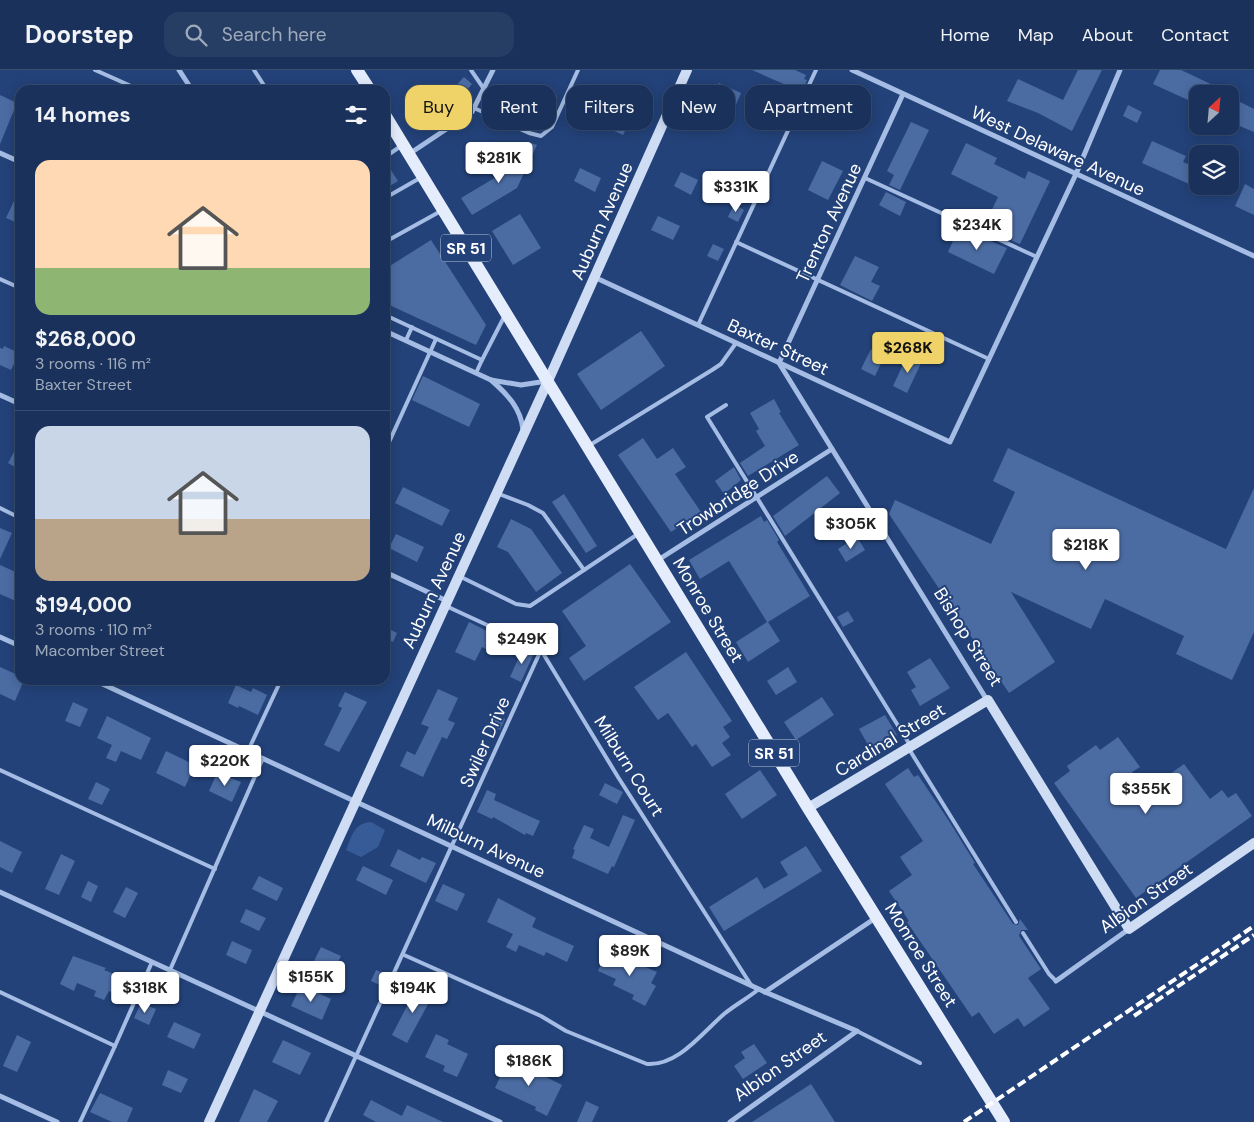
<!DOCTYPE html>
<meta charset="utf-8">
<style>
body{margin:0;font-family:"DM Sans",sans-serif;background:#273e64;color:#f1f3f6;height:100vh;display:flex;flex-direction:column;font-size:19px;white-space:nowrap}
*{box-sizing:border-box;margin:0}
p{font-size:16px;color:#9faabb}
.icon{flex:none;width:28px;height:28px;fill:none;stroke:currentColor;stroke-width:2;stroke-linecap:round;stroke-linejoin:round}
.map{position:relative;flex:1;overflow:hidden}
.panel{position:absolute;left:15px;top:15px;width:375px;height:600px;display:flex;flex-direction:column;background:#1a325b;border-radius:15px;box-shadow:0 2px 12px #0003,0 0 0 1px #384d71}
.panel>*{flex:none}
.guide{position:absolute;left:405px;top:15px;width:475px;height:45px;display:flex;gap:10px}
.needle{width:32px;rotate:26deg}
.tools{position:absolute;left:1189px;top:15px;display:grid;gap:10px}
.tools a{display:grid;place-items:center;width:50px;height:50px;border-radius:10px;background:#1a325b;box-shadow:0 2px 12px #0003,0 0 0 1px #384d71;font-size:25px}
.price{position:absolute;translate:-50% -42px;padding:0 11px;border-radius:5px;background:#fff;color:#222;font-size:16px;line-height:32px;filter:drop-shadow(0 1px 2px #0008)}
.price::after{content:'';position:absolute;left:50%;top:30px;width:15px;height:11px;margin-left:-8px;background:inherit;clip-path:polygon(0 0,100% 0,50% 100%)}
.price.selected{background:#efd268;color:#111}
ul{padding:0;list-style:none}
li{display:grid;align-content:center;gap:10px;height:265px;padding:0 20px}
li+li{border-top:1px solid #384d71}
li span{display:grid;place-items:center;height:155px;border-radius:15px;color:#555}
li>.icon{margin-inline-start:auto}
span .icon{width:90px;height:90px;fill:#fffc;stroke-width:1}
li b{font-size:21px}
h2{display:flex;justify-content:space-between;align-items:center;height:60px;padding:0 20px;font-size:21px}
.chip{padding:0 18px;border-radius:15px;background:#1a325b;box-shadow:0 2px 12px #0003,0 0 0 1px #384d71;font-size:18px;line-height:45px}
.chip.selected{background:#efd268;color:#111}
header{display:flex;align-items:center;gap:30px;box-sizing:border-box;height:70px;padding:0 25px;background:#1a325b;border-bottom:1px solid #384d71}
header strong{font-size:24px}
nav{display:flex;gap:28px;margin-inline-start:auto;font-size:18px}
.search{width:350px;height:45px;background:#273e64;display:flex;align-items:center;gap:12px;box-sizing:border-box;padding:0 18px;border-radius:15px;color:#9faabb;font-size:19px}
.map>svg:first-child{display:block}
.green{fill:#365b97}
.building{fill:#4b6ca3}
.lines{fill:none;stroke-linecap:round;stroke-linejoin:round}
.lane{stroke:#a5bde4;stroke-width:4}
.street{stroke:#a5bde4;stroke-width:5}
.secondary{stroke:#cedcf4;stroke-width:10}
.primary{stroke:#e5ecfc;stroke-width:12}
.rail{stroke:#fff;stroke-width:4;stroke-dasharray:9 4;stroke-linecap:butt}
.labels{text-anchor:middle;stroke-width:4;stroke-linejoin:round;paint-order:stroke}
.shield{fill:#234279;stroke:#bdc6d7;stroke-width:1}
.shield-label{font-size:16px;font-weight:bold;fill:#fff}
.street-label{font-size:18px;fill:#fff;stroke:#234279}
</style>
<header>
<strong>Doorstep</strong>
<div class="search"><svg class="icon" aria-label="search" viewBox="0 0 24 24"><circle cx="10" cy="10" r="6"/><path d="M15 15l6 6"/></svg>Search here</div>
<nav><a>Home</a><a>Map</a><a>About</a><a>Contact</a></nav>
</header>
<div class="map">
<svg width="1254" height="1052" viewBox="0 0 1254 1052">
<rect width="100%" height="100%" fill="#234279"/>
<path class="green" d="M371,752L385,760L378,777L361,787L346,780C352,766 354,753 371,752Z"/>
<g class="building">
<polygon points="752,0 795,0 806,5 804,9 807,10 802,22"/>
<polygon points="1078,0 1102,0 1072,61 1038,43 1007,31 1018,9 1063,30"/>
<polygon points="1160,0 1181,0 1232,24 1198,24 1198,32 1189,27 1188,30 1153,14"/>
<polygon points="464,7 472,14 458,31 449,23"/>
<polygon points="719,13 741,23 734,39 711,28"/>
<polygon points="814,14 834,23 826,40 806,30"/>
<polygon points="608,17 635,30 626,49 630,51 623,65 589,49 596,34 599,36"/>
<polygon points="543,19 557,26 550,40 536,33"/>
<polygon points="504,22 533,36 526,49 497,35"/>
<polygon points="0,25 17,33 0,74"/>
<polygon points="436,27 445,41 429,50 421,36"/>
<polygon points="1230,27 1254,39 1254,62 1230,52"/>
<polygon points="1128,35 1142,42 1137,53 1123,46"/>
<polygon points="911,52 929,60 900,120 889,115 894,105 887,101"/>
<polygon points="1152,71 1186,86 1183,92 1198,98 1198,118 1142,93"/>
<polygon points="528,72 537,75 517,118 472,145 461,128 518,94"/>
<polygon points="966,73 997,88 994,94 1025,109 1028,101 1050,111 1020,174 983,158 998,127 951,104"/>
<polygon points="385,91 398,111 385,119"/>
<polygon points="822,91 843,101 828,130 808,120"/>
<polygon points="580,98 601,108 595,122 574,111"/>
<polygon points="681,102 698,110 691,125 674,116"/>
<polygon points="1245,114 1254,119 1254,145 1235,136"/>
<polygon points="20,118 20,154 6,148"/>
<polygon points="886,122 906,132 900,146 879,135"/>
<polygon points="734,134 744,140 738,152 728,147"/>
<polygon points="520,144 541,178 513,195 492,161"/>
<polygon points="658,146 680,156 673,170 651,160"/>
<polygon points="959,158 1007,178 994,204 948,182"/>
<polygon points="431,170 486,255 476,275 385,233 385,199"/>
<polygon points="713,174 724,179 718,191 707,186"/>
<polygon points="855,186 879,197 871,212 880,216 872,231 840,215"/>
<polygon points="641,261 665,296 601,340 577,304"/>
<polygon points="4,276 19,283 11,300 0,295 0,278 3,279"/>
<polygon points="871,279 885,285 875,306 861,299"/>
<polygon points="908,284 922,291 907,323 893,316"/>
<polygon points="423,306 480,334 469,357 412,330"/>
<polygon points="774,329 781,342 779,343 799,375 748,406 740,393 765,376 756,361 759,359 750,343"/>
<polygon points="643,368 657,389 673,378 686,397 675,404 701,442 671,462 618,385"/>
<polygon points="20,371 20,400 8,393"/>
<polygon points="1008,378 1226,479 1254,418 1254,562 1232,610 1176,584 1184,566 1105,529 1091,559 1011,522 1055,592 1009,623 889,444 895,430 991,474 1015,422 993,411"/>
<polygon points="734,397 741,410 724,424 715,411"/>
<polygon points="827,406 840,423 785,466 773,446"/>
<polygon points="403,417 450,440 442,456 395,433"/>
<polygon points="564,424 597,476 586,483 552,432"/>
<polygon points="761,446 764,452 767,450 779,470 777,472 810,526 768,552 780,571 748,592 736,572 767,552 729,491 700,509 689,490"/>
<polygon points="511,449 531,459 562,503 536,522 508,482 497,477"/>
<polygon points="0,458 12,463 0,489"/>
<polygon points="396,464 424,477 417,492 389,478"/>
<polygon points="857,467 865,480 846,492 838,479"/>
<polygon points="630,494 671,552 584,611 569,588 586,576 562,541"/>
<polygon points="0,495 20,504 20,533 0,524"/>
<polygon points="848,541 854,551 843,557 837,547"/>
<polygon points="469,552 493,564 486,579 482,577 475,591 455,582"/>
<polygon points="385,557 397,563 393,572 385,568"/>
<polygon points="523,578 534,583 521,612 510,607"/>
<polygon points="686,582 732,651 723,657 730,667 722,673 731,685 712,697 696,674 692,677 668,643 658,650 634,617"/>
<polygon points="930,588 950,618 920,636 911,620 916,617 907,602"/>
<polygon points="0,597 20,606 20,610 24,610 15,631 0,624"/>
<polygon points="788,597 797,612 776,625 767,611"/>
<polygon points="236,615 251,622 253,618 267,625 258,645 239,636 238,638 228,633"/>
<polygon points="438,619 458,628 448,650 455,653 447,669 442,667 423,707 400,696 407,681 415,685 429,657 421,654"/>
<polygon points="345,622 367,632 339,682 324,675 342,638 338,636"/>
<polygon points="822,627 834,645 796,670 784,652"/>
<polygon points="73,632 88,639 80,657 65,651"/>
<polygon points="494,643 505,649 500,660 488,655"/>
<polygon points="885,645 897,665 871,680 859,659"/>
<polygon points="107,646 151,668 141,690 121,681 116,692 106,688 112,675 97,668"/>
<polygon points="1118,667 1140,697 1132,702 1146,721 1184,694 1210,729 1222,720 1228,728 1236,723 1252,746 1136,828 1054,713 1070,701 1067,696 1096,675 1100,680"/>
<polygon points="166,681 195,695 185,717 156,703"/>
<polygon points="908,698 914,707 918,705 949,751 975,793 973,794 1013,854 1018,855 1020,849 1028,860 1021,860 1019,866 1041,899 1028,908 1050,939 1024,957 1018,948 994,964 979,942 972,947 907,852 909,851 889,821 912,805 900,787 923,771 885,714"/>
<polygon points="760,700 777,725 742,749 725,724"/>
<polygon points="217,703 241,712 232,732 209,721"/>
<polygon points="96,712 110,719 102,735 88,729"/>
<polygon points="605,713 623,722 617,734 599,725"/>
<polygon points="487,720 496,724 494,730 540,751 533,766 526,763 525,765 493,747 492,749 477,742"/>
<polygon points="623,745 635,750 614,797 612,796 608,804 572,788 575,780 573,779 584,755 594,759 590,768 609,777"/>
<polygon points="0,771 22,782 12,803 0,797"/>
<polygon points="806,776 822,801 724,861 709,837 757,807 764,819 788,805 780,792"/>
<polygon points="398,779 420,790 422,787 436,793 426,813 390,796"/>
<polygon points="61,784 75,791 59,825 45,819"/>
<polygon points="363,796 393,810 386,825 356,810"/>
<polygon points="259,806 283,818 277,831 252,819"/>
<polygon points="88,811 98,816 91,832 81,827"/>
<polygon points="443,814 465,824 457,841 435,831"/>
<polygon points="126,817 138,823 125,848 113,842"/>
<polygon points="498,828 536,848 532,857 574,876 567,892 546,882 544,886 519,875 516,882 506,877 513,864 487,852"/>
<polygon points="246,839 266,848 259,861 240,852"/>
<polygon points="232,871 252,880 246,894 226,885"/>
<polygon points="321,877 341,886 334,900 314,891"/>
<polygon points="606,882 624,891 625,888 657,902 651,913 656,916 645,936 632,929 634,925 613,915 616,909 598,901"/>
<polygon points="73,886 106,898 104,900 119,906 111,922 109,921 104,930 94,926 96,921 77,913 74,921 60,914"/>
<polygon points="376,900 388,905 382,916 371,911"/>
<polygon points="301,915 331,929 322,950 291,936"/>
<polygon points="418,915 434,923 407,973 392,965"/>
<polygon points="141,933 156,939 149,955 134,948"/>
<polygon points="174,952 201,964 194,979 167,967"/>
<polygon points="436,964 449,970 447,974 468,984 457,1007 443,1001 445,996 425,987"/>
<polygon points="17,965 31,972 17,1002 3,996"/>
<polygon points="283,970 311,983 300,1005 272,992"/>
<polygon points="754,974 767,993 743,1009 734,996 745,988 741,982"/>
<polygon points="508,990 543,1003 542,1005 562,1015 547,1046 535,1040 536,1037 495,1018"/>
<polygon points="168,1000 188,1009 181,1023 162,1015"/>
<polygon points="811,1014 835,1052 752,1052"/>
<polygon points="254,1019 278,1031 267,1052 239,1052"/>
<polygon points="100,1023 133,1038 127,1052 112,1052 90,1042"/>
<polygon points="371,1030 402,1046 407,1035 443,1052 376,1052 363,1045"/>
<polygon points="586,1031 599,1037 592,1052 577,1052"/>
</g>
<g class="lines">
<g class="lane">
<polyline points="95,0 140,20"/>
<polyline points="254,0 267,20"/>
<polyline points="471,0 484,19"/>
<polyline points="474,38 529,63 541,66 552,57 578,0"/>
<polyline points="385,87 401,76"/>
<polyline points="865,108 1037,187"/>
<polyline points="385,128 420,108"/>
<polyline points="385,172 441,141"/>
<polyline points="736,172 989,289"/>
<polyline points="0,209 20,218"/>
<polyline points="385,245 482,290 504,247"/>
<polyline points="698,255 816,0"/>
<polyline points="406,270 412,257"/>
<polyline points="476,303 482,290"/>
<polyline points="726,335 707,347 910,675"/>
<polyline points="590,375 712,300 721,294 736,273"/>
<polyline points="385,381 436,269"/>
<polyline points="499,424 528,435 543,443 584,500"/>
<polyline points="0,438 20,448"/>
<polyline points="461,507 516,534 530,536 638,464"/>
<polyline points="446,536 541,580 618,707 751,915"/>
<polyline points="909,679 1016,852"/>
<polyline points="248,681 281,610"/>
<polyline points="0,700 215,799"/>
<polyline points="1023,863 1049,904 1056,911"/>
<path d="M404,885L541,946L566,961L647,994C678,996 702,963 724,944C735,935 748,928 759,919"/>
<polyline points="170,900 263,688"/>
<polyline points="0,922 115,976 152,892"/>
<polyline points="857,961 920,993"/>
<polyline points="80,1052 115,976"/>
<polyline points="326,1052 541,580"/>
</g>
<g class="street">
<polyline points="179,0 192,20"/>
<polyline points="852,0 1254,186"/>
<polyline points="903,24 779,293 987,630"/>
<polyline points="0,83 20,92"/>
<polyline points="409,84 472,42 493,0"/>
<polyline points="594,207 950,372 1076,104 1120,0"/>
<polyline points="385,261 491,310 521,315 547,311"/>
<path d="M491,310C507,324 521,338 523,360"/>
<polyline points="0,325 20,334"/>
<polyline points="658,490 832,379"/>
<polyline points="385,502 447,531"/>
<polyline points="0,567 20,576"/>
<polyline points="94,610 765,922 857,961 730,1052"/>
<polyline points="0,822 500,1052"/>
<polyline points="1056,911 1129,859"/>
<polyline points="765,922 877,847"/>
<polyline points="0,1026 57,1052"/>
</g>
<g class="secondary">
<polyline points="808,738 988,630 1129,859 1254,773"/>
<polyline points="209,1052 548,311 687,0"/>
</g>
<g class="primary">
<polyline points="357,0 370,20"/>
<polyline points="385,45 808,738 1004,1052"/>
</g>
<g class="rail">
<polyline points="1134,946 1254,865"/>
<polyline points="964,1052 1254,856"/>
</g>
</g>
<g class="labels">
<g class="shield">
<rect x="441" y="164.5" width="50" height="27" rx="4"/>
<rect x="749" y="669.5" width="50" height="27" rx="4"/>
</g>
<g class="shield-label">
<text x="466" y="184">SR 51</text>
<text x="774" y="689">SR 51</text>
</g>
<g class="street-label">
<text transform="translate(1058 81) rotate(25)" y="6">West Delaware Avenue</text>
<text transform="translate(602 151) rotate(-66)" y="6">Auburn Avenue</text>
<text transform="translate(829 153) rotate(-65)" y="6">Trenton Avenue</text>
<text transform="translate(778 277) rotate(25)" y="6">Baxter Street</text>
<text transform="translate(738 423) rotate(-33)" y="6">Trowbridge Drive</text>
<text transform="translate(434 520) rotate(-65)" y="6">Auburn Avenue</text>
<text transform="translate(708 540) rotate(59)" y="6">Monroe Street</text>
<text transform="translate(968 567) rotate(58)" y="6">Bishop Street</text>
<text transform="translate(890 670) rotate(-31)" y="6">Cardinal Street</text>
<text transform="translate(485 672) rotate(-66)" y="6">Swiler Drive</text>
<text transform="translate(629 696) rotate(58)" y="6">Milburn Court</text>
<text transform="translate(486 776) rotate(25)" y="6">Milburn Avenue</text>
<text transform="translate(1146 828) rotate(-35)" y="6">Albion Street</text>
<text transform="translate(921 885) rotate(58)" y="6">Monroe Street</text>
<text transform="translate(780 996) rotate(-35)" y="6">Albion Street</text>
</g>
</g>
</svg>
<div class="tools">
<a><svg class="needle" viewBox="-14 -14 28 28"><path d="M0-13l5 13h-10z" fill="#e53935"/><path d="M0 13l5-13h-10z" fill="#9faabb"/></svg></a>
<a><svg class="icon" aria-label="layers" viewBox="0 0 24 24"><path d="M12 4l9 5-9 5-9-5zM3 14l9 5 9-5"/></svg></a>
</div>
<b class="price" style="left:499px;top:114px">$281K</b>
<b class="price" style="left:736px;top:143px">$331K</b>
<b class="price" style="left:977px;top:181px">$234K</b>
<b class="price selected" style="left:908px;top:304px">$268K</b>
<b class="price" style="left:851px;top:480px">$305K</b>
<b class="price" style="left:1086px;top:501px">$218K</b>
<b class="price" style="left:522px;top:595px">$249K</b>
<b class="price" style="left:225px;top:717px">$220K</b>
<b class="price" style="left:1146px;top:745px">$355K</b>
<b class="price" style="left:630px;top:907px">$89K</b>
<b class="price" style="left:311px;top:933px">$155K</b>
<b class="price" style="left:145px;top:944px">$318K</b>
<b class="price" style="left:413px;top:944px">$194K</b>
<b class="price" style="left:529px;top:1017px">$186K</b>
<div class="guide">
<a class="chip selected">Buy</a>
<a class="chip">Rent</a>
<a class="chip">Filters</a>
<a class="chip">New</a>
<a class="chip">Apartment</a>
</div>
<section class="panel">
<h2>14 homes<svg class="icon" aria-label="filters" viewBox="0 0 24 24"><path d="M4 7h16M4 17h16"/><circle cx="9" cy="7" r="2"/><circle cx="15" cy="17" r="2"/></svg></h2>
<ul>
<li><span style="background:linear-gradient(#ffd9b3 70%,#8fb573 0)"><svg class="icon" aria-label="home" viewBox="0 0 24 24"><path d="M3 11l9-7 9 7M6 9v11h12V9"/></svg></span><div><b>$268,000</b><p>3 rooms · 116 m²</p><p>Baxter Street</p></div></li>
<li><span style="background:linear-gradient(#c9d6e8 60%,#b9a48a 0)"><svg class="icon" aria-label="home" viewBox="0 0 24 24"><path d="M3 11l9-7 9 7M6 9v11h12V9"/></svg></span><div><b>$194,000</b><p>3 rooms · 110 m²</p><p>Macomber Street</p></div></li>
</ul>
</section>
</div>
